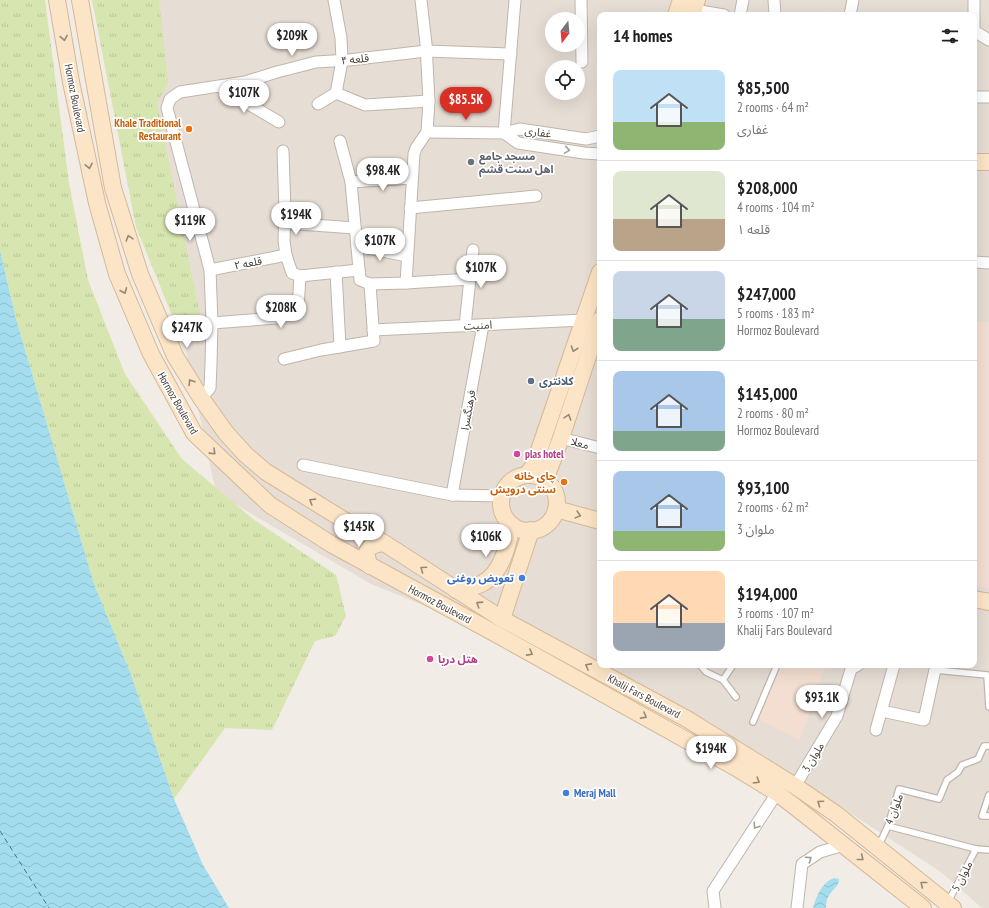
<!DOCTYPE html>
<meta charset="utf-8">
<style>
body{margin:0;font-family:"PT Sans Narrow","Noto Sans Arabic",sans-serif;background:#f6f6f6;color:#202124;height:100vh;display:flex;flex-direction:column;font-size:15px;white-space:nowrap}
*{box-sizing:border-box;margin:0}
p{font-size:13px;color:#757577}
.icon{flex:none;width:22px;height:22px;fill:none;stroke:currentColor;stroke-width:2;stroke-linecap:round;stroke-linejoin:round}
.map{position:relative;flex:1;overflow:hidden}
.details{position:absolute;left:597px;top:12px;width:380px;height:656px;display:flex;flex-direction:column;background:#fff;border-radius:8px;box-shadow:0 4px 16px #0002}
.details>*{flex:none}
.needle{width:26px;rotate:196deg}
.fabs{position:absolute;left:545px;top:12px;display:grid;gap:8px}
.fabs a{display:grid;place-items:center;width:40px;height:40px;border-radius:50%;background:#fff;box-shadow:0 4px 16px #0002;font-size:20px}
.price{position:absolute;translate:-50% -34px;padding:0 9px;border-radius:14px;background:#fff;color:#222;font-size:13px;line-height:26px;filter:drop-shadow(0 1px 2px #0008)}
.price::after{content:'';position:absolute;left:50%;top:24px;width:12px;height:9px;margin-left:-6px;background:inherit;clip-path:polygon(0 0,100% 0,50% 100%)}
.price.current{background:#d93025;color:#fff}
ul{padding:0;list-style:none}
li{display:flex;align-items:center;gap:12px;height:100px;padding:0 16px}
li+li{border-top:1px solid #e0e0e0}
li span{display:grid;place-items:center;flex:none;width:112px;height:80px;border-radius:8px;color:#555}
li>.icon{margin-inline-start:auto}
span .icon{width:48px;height:48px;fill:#fffc;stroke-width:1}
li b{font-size:17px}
h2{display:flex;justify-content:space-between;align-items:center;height:48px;padding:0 16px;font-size:17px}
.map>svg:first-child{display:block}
.residential{fill:#e6ddd4;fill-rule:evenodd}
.commercial{fill:#f4ded1}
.park{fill:url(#park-tufts)}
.water{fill:url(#water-waves)}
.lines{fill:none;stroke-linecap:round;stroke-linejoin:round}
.ferry{stroke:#2e7d95;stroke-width:1;stroke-dasharray:5 4;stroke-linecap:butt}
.lane-casing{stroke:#c0b5ac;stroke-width:8}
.street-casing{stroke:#c0b5ac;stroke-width:13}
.secondary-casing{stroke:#d3b999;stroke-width:18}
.lane{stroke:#fff;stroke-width:5.5}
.street{stroke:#fff;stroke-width:11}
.secondary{stroke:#fce4c6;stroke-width:16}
.oneway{stroke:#978876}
.oneway2{stroke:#a29e9a}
.food-dot{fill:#e8710a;stroke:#fff;stroke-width:1.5}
.worship-dot{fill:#6b7280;stroke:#fff;stroke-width:1.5}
.service-dot{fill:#5c6f8a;stroke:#fff;stroke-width:1.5}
.hotel-dot{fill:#d1479c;stroke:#fff;stroke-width:1.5}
.shop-dot{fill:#3f7fe0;stroke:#fff;stroke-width:1.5}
.labels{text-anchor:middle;stroke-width:3.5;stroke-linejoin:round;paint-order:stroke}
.street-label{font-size:11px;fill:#443c35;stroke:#fff}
.food-label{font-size:11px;font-weight:bold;fill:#c56008;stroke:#fff;text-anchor:end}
.worship-label{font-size:11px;font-weight:bold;fill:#5b616d;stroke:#fff;text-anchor:start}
.service-label{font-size:11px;font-weight:bold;fill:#4e5e75;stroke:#fff;text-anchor:start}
.hotel-label{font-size:11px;font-weight:bold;fill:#b23c85;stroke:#fff;text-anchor:start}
.shop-label{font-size:11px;font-weight:bold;fill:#366cbe;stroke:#fff;text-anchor:end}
</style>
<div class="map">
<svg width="989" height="908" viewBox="0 0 989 908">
<defs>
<pattern id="park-tufts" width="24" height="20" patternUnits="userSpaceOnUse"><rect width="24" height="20" fill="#d7e5b0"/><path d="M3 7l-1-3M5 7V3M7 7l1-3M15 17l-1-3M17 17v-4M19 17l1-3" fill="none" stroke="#bac598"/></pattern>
<pattern id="water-waves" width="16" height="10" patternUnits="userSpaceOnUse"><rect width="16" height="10" fill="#a4dded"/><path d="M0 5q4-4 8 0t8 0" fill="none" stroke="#8ebfcc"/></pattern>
</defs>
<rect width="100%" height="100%" fill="#f2ece6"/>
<path class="residential" d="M131,0H989V908H982L941,872L705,719L371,584L216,493L140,133ZM600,15H974V665H600ZM552,19H578V45H552ZM552,67H578V93H552Z"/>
<g class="commercial">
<polygon points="974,322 989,322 989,588 974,585"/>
<polygon points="774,665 826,665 800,740 752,716"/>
</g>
<g class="park">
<polygon points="0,0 45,0 69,183 88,280 125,374 182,459 253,519 336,575 346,616 335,636 315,641 272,730 225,728 174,799 130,672 94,584 16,319 0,251"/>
<polygon points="92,0 159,0 168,83 157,103 201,320 176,325 136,227"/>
</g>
<g class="water">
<polygon points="0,251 16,319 94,584 130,672 174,799 203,865 229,908 0,908"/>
<path d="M834,878L839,879C839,890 826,890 826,908H813C816,897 822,882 834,878Z"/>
</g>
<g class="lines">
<polyline class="ferry" points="0,831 49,908"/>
<g class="lane-casing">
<g id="lane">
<polyline points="700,665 706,672 723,680 736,697"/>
<polyline points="935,670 987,675 989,707"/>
<polyline points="723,680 733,665"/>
<polyline points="753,722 777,665"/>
<polyline points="989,795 982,816 989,816"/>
<polyline points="888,826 976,849 989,850"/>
<polyline points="879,845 888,826 899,789 939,799 947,780 958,772 962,765 978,759 984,746 989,746"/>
<polyline points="948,902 976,849"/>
</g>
</g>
<g class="street-casing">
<g id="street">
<polyline points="581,0 582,62"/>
<polyline points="774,0 775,15"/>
<polyline points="694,10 724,15"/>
<polyline points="740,15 743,0"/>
<polyline points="850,15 853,0"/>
<polyline points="974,31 974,0"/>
<polyline points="974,31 989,40"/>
<polyline points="220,87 279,122"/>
<polyline points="336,93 365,105 429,101"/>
<polyline points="974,97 989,97"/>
<polyline points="318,104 336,93 342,61 341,38 334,0"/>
<polyline points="427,132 504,133 520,129 586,139 600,136"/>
<polyline points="504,133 515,0"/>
<polyline points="504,133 518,143 584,153 600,154"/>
<polyline points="340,141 351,182 360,280 370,284 406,283 414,154 416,148 427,132 429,101 426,44 421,0"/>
<polyline points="283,151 285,211 284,241 286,255 292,273 300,276 359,270"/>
<polyline points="351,182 412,178"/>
<polyline points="410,208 536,196"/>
<polyline points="285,223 355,228"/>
<polyline points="357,246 407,256"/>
<polyline points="974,262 989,263"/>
<polyline points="210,270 286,255"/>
<polyline points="336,272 340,347"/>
<polyline points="406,283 470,279"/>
<polyline points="212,323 277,318 298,308 300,276"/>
<polyline points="465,326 473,250"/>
<polyline points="373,330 584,320"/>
<polyline points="284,359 321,350 374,341 370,284"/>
<polyline points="201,398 210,388 211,364 212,323 210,270 167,108 170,99 180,92 245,82 277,72 316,62 349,60 426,51 511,54"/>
<polyline points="561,438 600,448"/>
<polyline points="303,465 452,495 502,496"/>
<polyline points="452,495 483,325"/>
<polyline points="882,711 924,720 936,665"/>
<polyline points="876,730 894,665"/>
<polyline points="795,786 837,716 851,669 858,665"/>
<polyline points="715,908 713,891 777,793"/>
<polyline points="797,908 802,864 820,852 844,845"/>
</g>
</g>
<g class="secondary-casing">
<g id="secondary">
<polyline points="57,0 71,82 97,203 117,274 151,354 194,433 270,505 331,544 496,634 738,769 777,793 794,806 923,908"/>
<polyline points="80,0 113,188 140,274 175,356 201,398 226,433 246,455 266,472 347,522 384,543 502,619"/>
<polyline points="676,15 681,0"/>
<polyline points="692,15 697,0"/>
<polyline points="974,162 989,162"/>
<polyline points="527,475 534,465 600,272"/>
<circle cx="529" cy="503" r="28"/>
<polyline points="545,480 561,438 600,320"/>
<polyline points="556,509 600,521"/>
<polyline points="531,530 502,619 687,719 795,786 836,814 953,908"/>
<path d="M370,566C363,550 368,545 384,543"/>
<path d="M456,590C464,589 473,588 481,584C502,574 508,545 512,525"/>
<polyline points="974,599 989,602"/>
</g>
</g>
<use href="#lane" class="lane"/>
<use href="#street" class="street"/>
<use href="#secondary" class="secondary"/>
</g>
<defs><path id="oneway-chevron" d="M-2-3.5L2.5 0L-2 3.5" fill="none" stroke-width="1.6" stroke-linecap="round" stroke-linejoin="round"/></defs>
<g class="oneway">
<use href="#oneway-chevron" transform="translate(64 38) rotate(80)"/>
<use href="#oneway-chevron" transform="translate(89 166) rotate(78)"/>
<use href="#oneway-chevron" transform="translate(129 238) rotate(-107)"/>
<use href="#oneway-chevron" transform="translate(124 291) rotate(67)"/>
<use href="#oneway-chevron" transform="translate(574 349) rotate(109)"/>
<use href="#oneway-chevron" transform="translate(191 382) rotate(-122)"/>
<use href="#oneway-chevron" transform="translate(568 417) rotate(-72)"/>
<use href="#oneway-chevron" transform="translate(213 452) rotate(44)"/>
<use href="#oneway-chevron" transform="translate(312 501) rotate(-148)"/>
<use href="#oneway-chevron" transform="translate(578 515) rotate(15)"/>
<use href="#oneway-chevron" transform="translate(423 569) rotate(-145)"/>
<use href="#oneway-chevron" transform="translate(479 604) rotate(-147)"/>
<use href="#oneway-chevron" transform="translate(530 653) rotate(29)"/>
<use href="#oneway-chevron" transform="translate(588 666) rotate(-151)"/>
<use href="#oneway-chevron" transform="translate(644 716) rotate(29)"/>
<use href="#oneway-chevron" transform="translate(757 781) rotate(32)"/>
<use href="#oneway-chevron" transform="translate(820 803) rotate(-145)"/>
<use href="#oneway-chevron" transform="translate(861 858) rotate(39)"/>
<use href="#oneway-chevron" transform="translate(923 884) rotate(-141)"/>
</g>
<g class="oneway2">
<use href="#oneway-chevron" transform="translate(567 150) rotate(9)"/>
<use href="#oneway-chevron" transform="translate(756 826) rotate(123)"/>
<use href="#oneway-chevron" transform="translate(809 859) rotate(-34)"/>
</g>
<g class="food-dot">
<circle cx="189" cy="129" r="4"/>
<circle cx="564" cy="482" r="4"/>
</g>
<circle class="worship-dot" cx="471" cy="162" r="4"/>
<circle class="service-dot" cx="531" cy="381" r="4"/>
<g class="hotel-dot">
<circle cx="517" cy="454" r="4"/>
<circle cx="430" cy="659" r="4"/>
</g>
<g class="shop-dot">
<circle cx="522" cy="578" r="4"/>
<circle cx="566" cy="793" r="4"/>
</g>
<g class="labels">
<g class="street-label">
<text transform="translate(355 59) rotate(-6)" y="4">قلعه ۴</text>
<text transform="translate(75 98) rotate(79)" y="4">Hormoz Boulevard</text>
<text transform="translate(538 132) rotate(8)" y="4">غفاری</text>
<text transform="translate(248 263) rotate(-11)" y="4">قلعه ۲</text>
<text transform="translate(478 325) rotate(-3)" y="4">امنیت</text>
<text transform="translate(178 403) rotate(60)" y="4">Hormoz Boulevard</text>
<text transform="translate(468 410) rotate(-80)" y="4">فرهنگسرا</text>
<text transform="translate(580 443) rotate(15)" y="4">معلا</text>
<text transform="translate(440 604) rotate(28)" y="4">Hormoz Boulevard</text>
<text transform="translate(644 696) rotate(28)" y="4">Khalij Fars Boulevard</text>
<text transform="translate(813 757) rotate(-59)" y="4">ملوان 3</text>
<text transform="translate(894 809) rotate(-69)" y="4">ملوان 4</text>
<text transform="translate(962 876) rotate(-63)" y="4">ملوان 5</text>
</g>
<g class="food-label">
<text x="181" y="127">Khale Traditional<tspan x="181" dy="13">Restaurant</tspan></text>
<text x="556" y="480">چای خانه<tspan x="556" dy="13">سنتی درویش</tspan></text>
</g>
<g class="worship-label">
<text x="479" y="160">مسجد جامع<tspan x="479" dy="13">اهل سنت قشم</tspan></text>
</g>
<g class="service-label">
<text x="539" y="385">کلانتری</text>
</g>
<g class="hotel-label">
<text x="525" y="458">plas hotel</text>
<text x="438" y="663">هتل دریا</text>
</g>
<g class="shop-label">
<text x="514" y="582">تعویض روغنی</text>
<text x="574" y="797" text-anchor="start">Meraj Mall</text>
</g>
</g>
</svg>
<div class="fabs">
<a><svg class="needle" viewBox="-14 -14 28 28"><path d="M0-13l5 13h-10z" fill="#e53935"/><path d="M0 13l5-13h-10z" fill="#757577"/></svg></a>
<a><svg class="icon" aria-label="locate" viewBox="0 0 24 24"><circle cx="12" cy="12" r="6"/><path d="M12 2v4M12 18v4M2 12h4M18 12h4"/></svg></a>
</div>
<b class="price" style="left:292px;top:57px">$209K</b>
<b class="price" style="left:244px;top:114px">$107K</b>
<b class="price current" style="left:466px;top:121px">$85.5K</b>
<b class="price" style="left:383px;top:192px">$98.4K</b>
<b class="price" style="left:296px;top:236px">$194K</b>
<b class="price" style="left:190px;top:242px">$119K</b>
<b class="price" style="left:380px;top:262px">$107K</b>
<b class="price" style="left:481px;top:289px">$107K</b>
<b class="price" style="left:281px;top:329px">$208K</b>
<b class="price" style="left:187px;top:349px">$247K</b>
<b class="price" style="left:359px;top:548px">$145K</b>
<b class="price" style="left:486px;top:558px">$106K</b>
<b class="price" style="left:822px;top:719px">$93.1K</b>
<b class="price" style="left:711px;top:770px">$194K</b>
<section class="details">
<h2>14 homes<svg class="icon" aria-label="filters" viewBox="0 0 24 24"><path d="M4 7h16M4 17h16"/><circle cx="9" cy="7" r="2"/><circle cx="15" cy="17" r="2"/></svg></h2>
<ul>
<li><span style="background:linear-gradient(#bfe0f5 65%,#8fb573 0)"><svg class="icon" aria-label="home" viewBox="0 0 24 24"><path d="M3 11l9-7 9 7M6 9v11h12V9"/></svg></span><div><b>$85,500</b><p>2 rooms · 64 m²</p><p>غفاری</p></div></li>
<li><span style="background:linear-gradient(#dfe7d0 60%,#b9a48a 0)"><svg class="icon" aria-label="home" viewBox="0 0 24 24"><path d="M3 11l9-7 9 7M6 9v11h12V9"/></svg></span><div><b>$208,000</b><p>4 rooms · 104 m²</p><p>قلعه ۱</p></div></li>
<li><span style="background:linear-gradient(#c9d6e8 60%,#7fa58c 0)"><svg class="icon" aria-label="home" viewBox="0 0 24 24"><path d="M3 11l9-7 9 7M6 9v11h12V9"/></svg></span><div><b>$247,000</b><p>5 rooms · 183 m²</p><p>Hormoz Boulevard</p></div></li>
<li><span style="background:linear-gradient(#a9c7e8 75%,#7fa58c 0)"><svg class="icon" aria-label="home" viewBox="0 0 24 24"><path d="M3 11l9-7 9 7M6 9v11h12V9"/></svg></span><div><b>$145,000</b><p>2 rooms · 80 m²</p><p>Hormoz Boulevard</p></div></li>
<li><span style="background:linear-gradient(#a9c7e8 75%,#8fb573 0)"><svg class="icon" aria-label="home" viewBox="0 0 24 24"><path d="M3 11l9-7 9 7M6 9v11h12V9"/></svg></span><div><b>$93,100</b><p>2 rooms · 62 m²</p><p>ملوان 3</p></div></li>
<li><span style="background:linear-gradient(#ffd9b3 65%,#9aa5b1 0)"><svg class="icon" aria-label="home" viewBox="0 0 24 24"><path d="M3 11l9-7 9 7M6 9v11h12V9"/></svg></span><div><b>$194,000</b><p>3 rooms · 107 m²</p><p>Khalij Fars Boulevard</p></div></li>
</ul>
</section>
</div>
